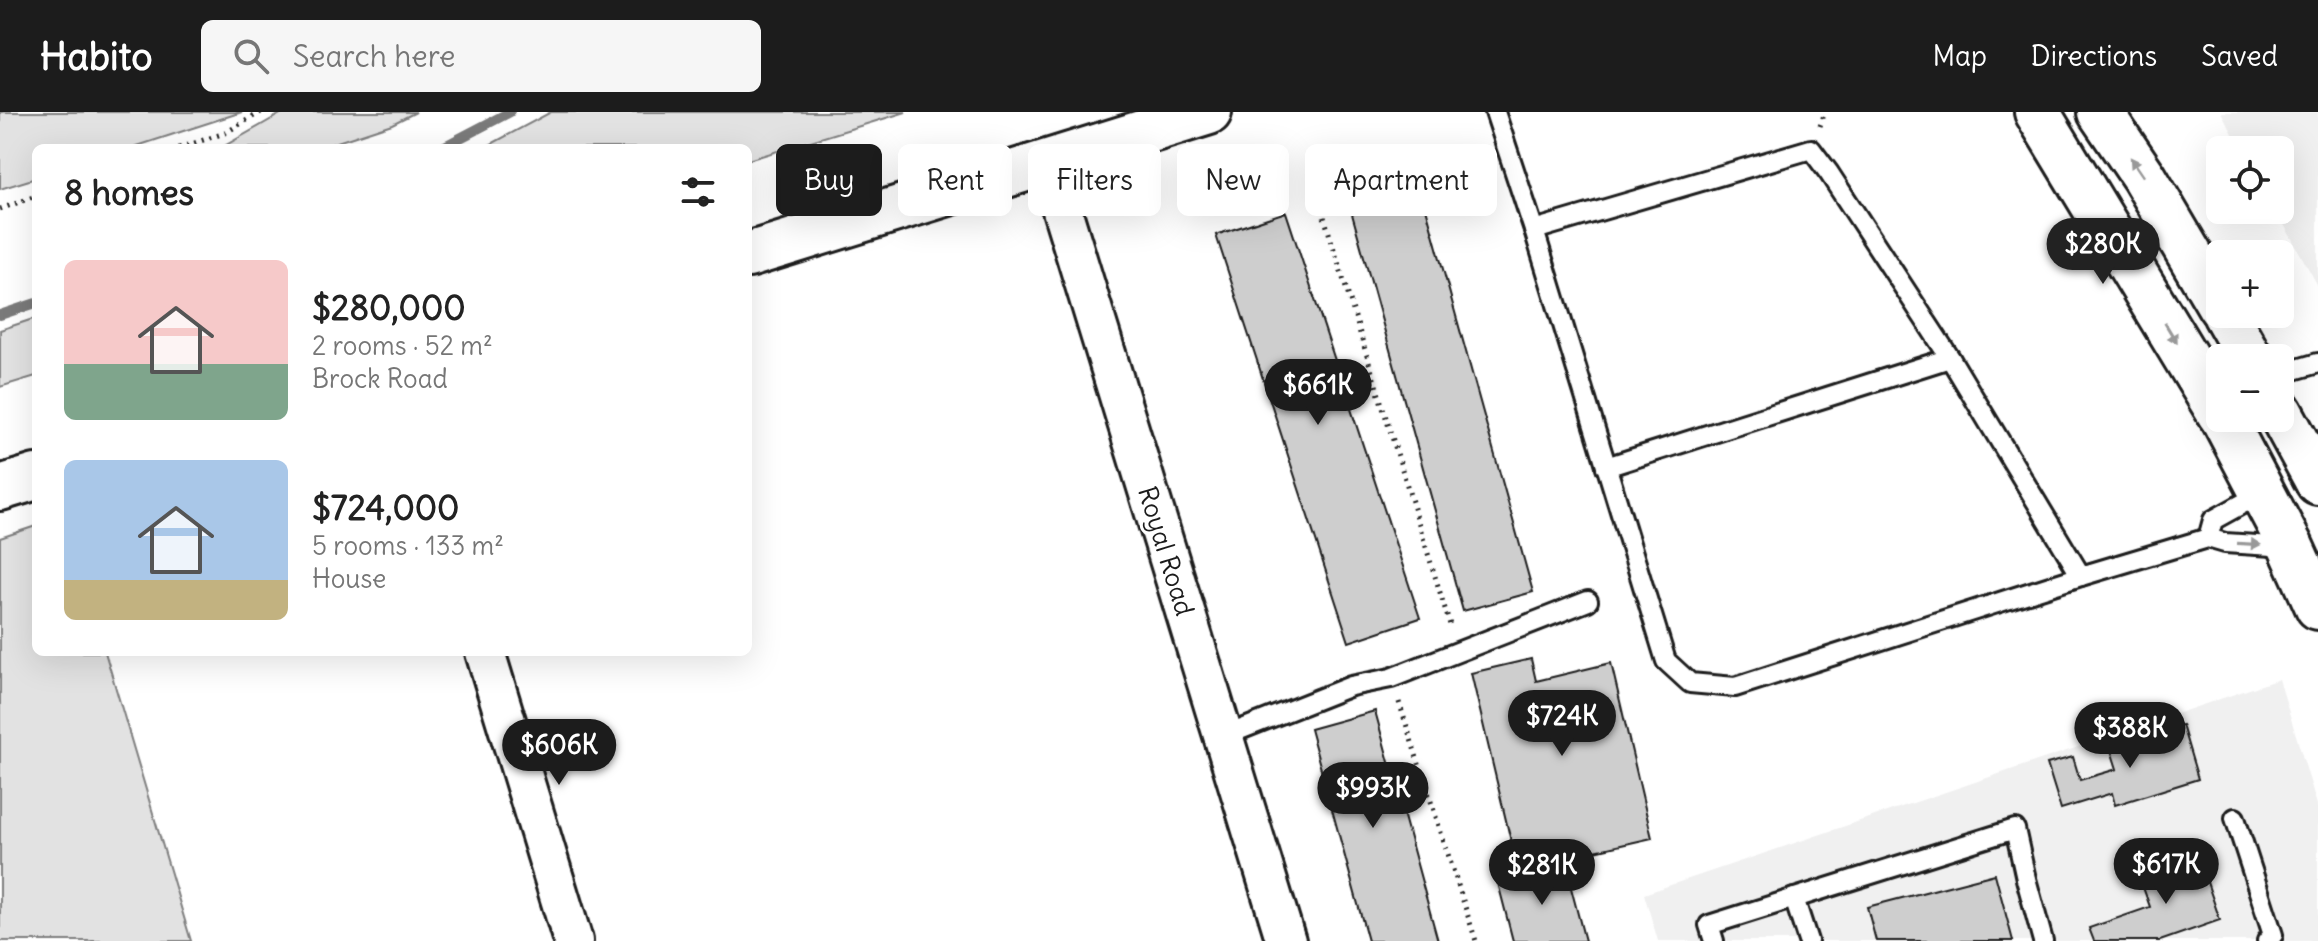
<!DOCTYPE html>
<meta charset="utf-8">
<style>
body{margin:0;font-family:Delius,sans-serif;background:#f6f6f6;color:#222;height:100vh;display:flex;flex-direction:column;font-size:30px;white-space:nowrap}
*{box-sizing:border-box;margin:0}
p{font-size:26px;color:#767676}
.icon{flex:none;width:44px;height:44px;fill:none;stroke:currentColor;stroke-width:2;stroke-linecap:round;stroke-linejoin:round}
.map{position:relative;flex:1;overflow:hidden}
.drawer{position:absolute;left:32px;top:32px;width:720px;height:512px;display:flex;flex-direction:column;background:#fff;border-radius:12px;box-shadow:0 8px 32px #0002}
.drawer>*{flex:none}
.guide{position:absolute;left:776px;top:32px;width:760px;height:72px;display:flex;gap:16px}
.buttons{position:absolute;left:2206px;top:24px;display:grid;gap:16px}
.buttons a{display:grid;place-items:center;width:88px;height:88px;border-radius:12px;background:#fff;box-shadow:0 8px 32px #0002;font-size:40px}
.price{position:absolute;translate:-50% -68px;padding:0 18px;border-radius:28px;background:#1c1c1c;color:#fff;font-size:26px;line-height:52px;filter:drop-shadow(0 2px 4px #0008)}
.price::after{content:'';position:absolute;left:50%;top:48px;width:24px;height:18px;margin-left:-12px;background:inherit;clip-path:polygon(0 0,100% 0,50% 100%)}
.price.on{background:#222;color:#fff}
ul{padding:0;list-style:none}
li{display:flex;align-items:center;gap:24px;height:200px;padding:0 32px}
li span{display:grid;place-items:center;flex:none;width:224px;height:160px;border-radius:12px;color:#555}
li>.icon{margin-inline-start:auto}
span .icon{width:96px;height:96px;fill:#fffc;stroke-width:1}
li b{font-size:34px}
h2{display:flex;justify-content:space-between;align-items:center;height:96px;padding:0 32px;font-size:34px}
.pill{padding:0 28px;border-radius:12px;background:#fff;box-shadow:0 8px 32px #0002;font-size:28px;line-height:72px}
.pill.on{background:#1c1c1c;color:#fff}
header{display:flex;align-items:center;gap:48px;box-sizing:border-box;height:112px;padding:0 40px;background:#1c1c1c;color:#fff}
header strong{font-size:38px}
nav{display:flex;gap:44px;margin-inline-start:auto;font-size:28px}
.search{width:560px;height:72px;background:#f6f6f6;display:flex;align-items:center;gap:20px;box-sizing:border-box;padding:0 28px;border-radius:12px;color:#767676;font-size:30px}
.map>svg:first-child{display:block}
.built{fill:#f0f0f0}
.green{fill:#e2e2e2;stroke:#7f7f7f;stroke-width:2}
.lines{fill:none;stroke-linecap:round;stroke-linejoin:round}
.stream{stroke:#7a7a7a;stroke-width:10}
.building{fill:#cecece;stroke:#1c1c1c;stroke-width:2}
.service-casing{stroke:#1c1c1c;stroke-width:24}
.minor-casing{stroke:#1c1c1c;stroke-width:44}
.secondary-casing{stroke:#1c1c1c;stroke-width:50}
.path{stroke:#1c1c1c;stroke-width:5;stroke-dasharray:2 6;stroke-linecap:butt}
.service{stroke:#fff;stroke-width:18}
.minor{stroke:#fff;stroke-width:38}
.secondary{stroke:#fff;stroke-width:44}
.oneway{fill:#999}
.labels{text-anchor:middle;stroke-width:6;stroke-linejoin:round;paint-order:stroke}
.street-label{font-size:26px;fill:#1c1c1c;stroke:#fff}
</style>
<header>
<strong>Habito</strong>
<div class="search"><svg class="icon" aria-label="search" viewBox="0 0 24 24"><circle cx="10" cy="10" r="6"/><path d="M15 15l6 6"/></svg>Search here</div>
<nav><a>Map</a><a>Directions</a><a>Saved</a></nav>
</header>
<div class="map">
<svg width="2318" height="829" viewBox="0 0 2318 829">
<rect width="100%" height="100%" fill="#fff"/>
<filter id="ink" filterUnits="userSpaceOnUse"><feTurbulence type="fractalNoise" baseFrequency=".0125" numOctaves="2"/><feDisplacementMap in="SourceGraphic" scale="16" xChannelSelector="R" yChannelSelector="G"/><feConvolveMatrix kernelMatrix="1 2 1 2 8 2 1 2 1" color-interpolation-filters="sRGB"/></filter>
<g filter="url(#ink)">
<g class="built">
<polygon points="2221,0 2318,0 2318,174 2276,98 2280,98 2280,38 2242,38"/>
<polygon points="2279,567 2318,696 2318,829 1658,829 1644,782"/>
</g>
<g class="green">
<polygon points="0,0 242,0 131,36 36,36 36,66 0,77"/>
<polygon points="284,0 416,0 392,12 319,36 221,36"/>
<polygon points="551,0 906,0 748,48 748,36 484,36"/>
<polygon points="36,206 36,264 0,275 0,218"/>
<polygon points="36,414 36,540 105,540 191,829 0,829 0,426"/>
</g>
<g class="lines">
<g class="stream">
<polyline points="441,36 510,0"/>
<polyline points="0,203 36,191"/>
</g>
</g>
<g class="building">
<polygon points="1417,64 1533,480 1463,499 1347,84"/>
<polygon points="1286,100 1420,506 1349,530 1216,123"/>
<polygon points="1531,547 1536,569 1611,551 1652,726 1577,743 1574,728 1514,742 1471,561"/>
<polygon points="1375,599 1438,829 1368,829 1310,617"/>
<polygon points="2182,613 2198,667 2115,693 2112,681 2061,697 2047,652 2073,645 2080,668 2117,657 2110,635"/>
<polygon points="2198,744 2220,808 2160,829 2094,829 2089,816 2150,795 2139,764"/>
<polygon points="1565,753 1585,829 1513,829 1498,771"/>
<polygon points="1995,762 2013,829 1876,829 1867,795"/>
</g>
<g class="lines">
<g class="service-casing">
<g id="service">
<polyline points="1495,0 1534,118 1666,549 1690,571 1735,575 2081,464 2208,426 2225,431 2288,435"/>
<polyline points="1534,118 1811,37 1829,61 1950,246 2081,464"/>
<polyline points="2280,262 2318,251"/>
<polyline points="1606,355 1950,246"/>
<polyline points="2208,426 2213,408 2262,381"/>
<polyline points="1222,625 1351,574 1391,566 1588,489"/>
<polyline points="2235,706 2273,823 2267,829"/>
<polyline points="1794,786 1808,829"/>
<polyline points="1714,829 1709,813 2015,717 2026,767 2043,829"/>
</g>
</g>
<g class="minor-casing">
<g id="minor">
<polyline points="1047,49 1286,829"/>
<polyline points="485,540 573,829"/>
</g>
</g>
<g class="secondary-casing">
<g id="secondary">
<polyline points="2037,0 2220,302"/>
<polyline points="2100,0 2144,65 2220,194"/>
<polyline points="748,143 1209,0"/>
<polyline points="2225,202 2250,246"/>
<polyline points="2280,300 2318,370"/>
<polyline points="2223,306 2291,435 2318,495"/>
<polyline points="0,376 36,365"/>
</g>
</g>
<g class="path">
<polyline points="1820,14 1825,0"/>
<polyline points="179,36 225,21 261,0"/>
<polyline points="1317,82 1451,516"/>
<polyline points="0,97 36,84"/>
<polyline points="1399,590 1476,829"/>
</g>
<use href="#service" class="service"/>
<use href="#minor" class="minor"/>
<use href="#secondary" class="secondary"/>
</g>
<defs><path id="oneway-solid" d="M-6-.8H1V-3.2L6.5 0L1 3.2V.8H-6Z" transform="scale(2)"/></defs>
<g class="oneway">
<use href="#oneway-solid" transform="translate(2137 55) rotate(-124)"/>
<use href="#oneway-solid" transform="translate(2171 221) rotate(59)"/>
<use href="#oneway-solid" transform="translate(2249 432) rotate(3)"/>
</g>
</g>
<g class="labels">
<g class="street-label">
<text transform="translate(1166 439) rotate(73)" y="9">Royal Road</text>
</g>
</g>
</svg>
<div class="buttons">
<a><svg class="icon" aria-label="locate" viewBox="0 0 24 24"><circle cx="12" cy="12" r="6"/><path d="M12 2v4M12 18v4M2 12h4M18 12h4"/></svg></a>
<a>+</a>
<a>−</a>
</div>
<b class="price on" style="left:2103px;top:174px">$280K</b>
<b class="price" style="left:1318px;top:315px">$661K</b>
<b class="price" style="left:1562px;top:646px">$724K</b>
<b class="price" style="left:2130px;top:658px">$388K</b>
<b class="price" style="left:559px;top:675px">$606K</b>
<b class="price" style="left:1373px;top:718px">$993K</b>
<b class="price" style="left:2166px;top:794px">$617K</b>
<b class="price" style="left:1542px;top:795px">$281K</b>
<div class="guide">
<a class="pill on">Buy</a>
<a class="pill">Rent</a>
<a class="pill">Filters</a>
<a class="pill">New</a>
<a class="pill">Apartment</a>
</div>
<section class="drawer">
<h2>8 homes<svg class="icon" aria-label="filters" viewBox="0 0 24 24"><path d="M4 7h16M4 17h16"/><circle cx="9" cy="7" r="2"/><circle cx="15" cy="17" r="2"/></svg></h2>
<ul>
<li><span style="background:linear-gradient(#f6c9c9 65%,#7fa58c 0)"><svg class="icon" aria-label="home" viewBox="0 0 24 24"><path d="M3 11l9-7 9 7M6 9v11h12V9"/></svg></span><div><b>$280,000</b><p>2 rooms · 52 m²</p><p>Brock Road</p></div></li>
<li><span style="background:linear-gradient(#a9c7e8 75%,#c2b280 0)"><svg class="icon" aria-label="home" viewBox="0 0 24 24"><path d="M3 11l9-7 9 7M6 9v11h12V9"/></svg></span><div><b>$724,000</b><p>5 rooms · 133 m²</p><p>House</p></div></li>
</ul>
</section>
</div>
